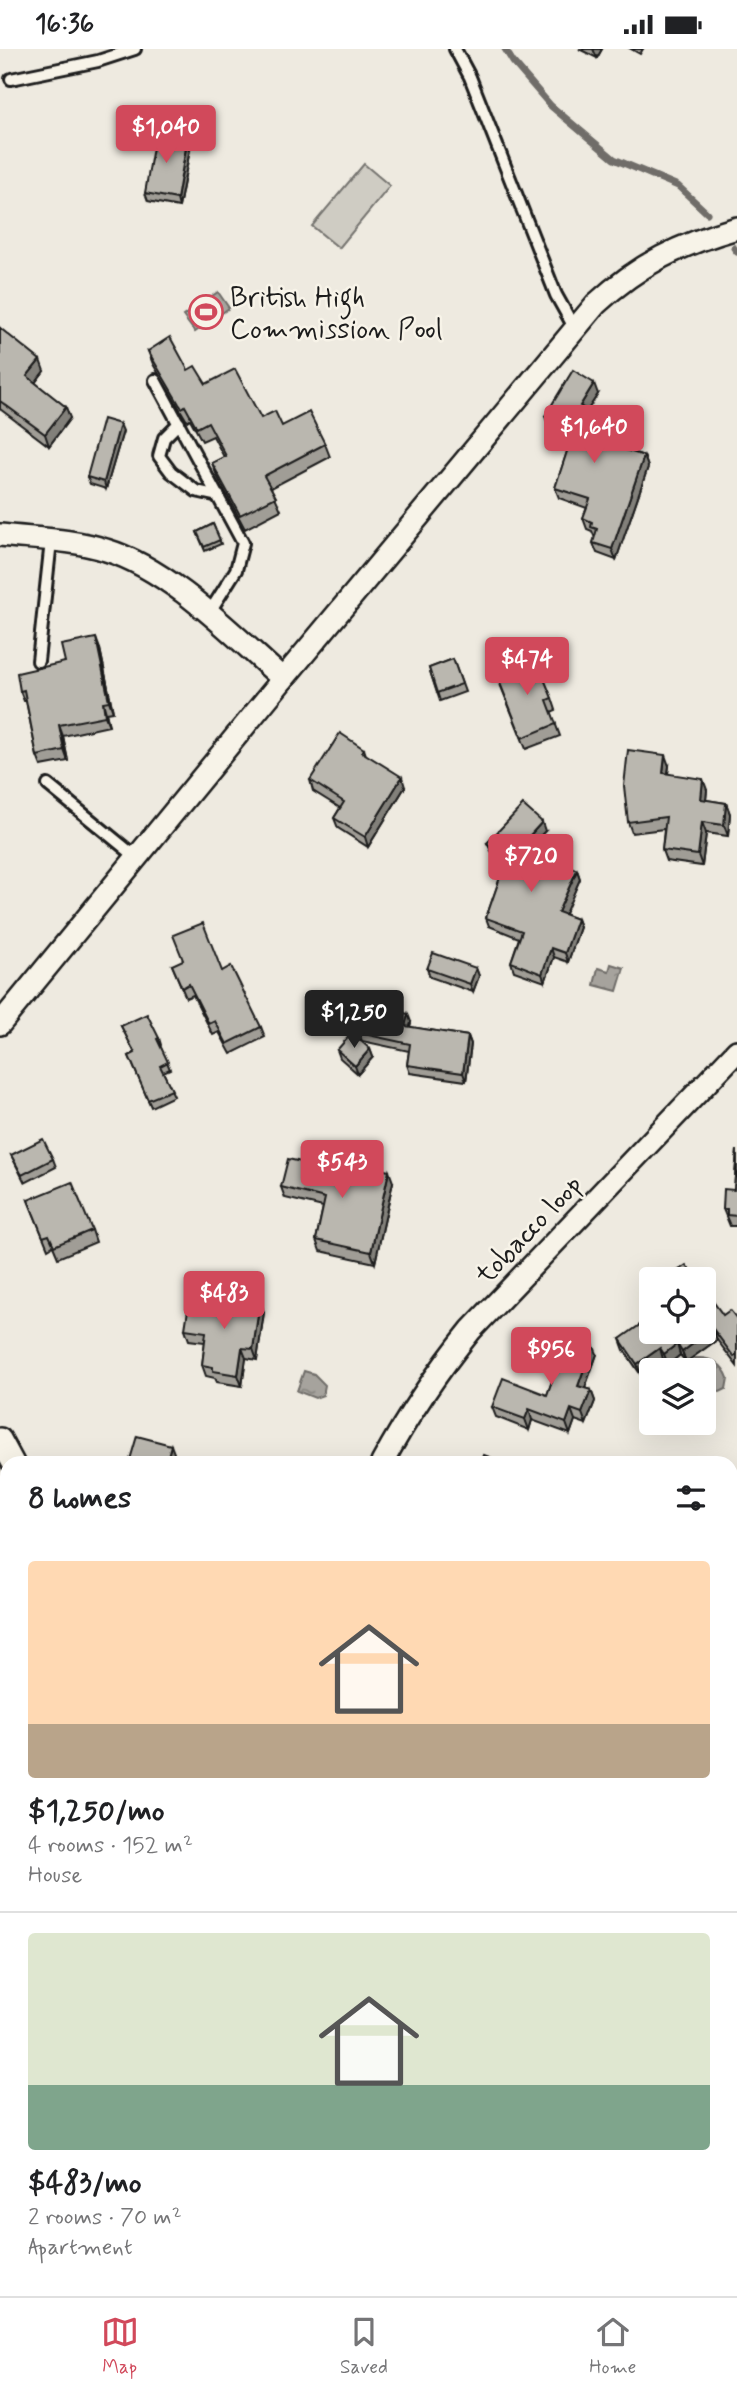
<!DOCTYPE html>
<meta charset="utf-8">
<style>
body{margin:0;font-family:Mynerve,sans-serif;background:#f6f6f6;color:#202124;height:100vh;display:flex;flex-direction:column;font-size:26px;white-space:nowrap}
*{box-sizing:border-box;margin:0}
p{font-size:23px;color:#757577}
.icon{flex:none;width:38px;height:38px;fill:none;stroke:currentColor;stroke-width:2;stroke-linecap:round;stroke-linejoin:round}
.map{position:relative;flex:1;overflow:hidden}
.sheet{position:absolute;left:0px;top:1407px;width:738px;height:840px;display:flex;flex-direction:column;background:#fff;border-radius:21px 21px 0 0;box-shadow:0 7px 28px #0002}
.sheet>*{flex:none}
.fabs{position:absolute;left:639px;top:1218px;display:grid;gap:14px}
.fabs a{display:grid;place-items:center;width:77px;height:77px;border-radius:7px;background:#fff;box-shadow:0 7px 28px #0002;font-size:35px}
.price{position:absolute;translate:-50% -60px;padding:0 16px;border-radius:7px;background:#d1495b;color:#fff;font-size:23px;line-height:46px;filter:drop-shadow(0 2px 4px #0008)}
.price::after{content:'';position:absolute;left:50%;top:42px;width:21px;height:16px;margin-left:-10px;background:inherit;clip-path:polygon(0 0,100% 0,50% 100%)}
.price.on{background:#222;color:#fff}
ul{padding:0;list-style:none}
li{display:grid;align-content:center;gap:14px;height:371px;padding:0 28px}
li+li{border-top:2px solid #e0e0e0}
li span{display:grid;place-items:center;height:217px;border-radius:7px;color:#555}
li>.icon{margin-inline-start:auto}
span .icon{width:126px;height:126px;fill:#fffc;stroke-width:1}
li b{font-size:30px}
h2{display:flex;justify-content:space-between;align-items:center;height:84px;padding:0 28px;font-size:30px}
.status{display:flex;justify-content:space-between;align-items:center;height:49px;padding:0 35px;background:#fff;direction:ltr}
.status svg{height:19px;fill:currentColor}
.menu{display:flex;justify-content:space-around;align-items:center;height:98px;border-top:2px solid #e0e0e0;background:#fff;font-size:19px;color:#757577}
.menu a{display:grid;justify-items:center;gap:4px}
.menu .on{color:#d1495b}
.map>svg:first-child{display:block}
.grass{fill:#cfccc3;stroke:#767470;stroke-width:2}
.water{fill:url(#water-ripples);stroke:#6f6d69;stroke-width:2}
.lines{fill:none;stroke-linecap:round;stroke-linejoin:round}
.stream{stroke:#6f6d69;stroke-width:7}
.service-casing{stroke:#1c1c1c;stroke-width:16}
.minor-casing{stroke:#1c1c1c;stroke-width:26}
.tertiary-casing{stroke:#1c1c1c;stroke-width:32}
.service{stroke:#f7f3e8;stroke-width:10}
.minor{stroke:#f7f3e8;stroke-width:21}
.tertiary{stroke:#f7f3e8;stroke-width:26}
.wall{fill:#a09d96;stroke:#1c1c1c;stroke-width:2}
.shaded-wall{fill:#82807a;stroke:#1c1c1c;stroke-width:2}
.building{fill:#bab7af;stroke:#1c1c1c;stroke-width:2}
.labels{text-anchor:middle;stroke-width:5;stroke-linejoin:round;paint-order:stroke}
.poi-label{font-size:28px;fill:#1c1c1c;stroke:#f7f3e8;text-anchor:start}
.street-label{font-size:28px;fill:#1c1c1c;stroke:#f7f3e8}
</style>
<div class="status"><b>16:36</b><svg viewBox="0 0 49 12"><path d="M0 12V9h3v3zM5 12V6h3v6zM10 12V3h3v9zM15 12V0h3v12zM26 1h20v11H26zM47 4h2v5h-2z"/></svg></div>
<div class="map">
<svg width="737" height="2247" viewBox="0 0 737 2247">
<defs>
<pattern id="water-ripples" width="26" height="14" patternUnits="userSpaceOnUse" patternTransform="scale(1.75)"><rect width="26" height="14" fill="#a6a39d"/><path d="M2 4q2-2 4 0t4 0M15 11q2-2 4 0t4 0" fill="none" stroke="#86847f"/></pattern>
</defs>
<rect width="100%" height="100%" fill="#eeeae0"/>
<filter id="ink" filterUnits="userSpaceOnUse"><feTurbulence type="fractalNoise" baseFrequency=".0143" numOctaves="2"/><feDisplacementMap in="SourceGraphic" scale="14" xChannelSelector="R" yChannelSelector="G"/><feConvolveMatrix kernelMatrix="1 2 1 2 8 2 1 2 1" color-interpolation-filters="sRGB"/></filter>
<g filter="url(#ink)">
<polygon class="grass" points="364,115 390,137 339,199 312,177"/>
<g class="water">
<polygon points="218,243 229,259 195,283 183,267"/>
<polygon points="611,915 624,919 617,942 594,936 598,919 609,922"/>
<path d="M696,1309C711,1308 723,1315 728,1329L726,1340L720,1343L704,1340V1321H690L691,1315Z"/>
<polygon points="304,1322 314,1325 325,1336 323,1346 315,1349 297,1342"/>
</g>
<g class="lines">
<g class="stream">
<polyline points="505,0 513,13 551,57 614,110 678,137 707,164"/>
<polyline points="734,199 737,203"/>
</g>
<g class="service-casing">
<g id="service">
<polyline points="455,0 470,28 556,246 575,280"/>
<polyline points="11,30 98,12 135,0"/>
<polyline points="155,331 243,494 236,521 209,564"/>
<polyline points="179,374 164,389 159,407 171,423 196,442 219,447"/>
<polyline points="38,612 51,492"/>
<polyline points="48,736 136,808"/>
</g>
</g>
<g class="minor-casing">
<g id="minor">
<path d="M0,486C35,490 72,490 106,501C170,520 233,586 283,630"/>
<path d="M0,975L283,630L596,255C639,215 681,195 737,179"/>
<polyline points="0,1390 13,1414"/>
<path d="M382,1414C408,1366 437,1323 471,1281L737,1002"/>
<polyline points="732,1874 737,1869"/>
</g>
</g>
<g class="tertiary-casing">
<g id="tertiary">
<polyline points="0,1980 7,1983"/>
<polyline points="483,2240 496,2247"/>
</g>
</g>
<use href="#service" class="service"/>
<use href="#minor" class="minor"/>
<use href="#tertiary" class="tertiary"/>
</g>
<g class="wall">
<polygon points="579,0 602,0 597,9"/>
<polygon points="631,0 643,0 640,5"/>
<polygon points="188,87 191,95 179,158 148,152 145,144"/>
<polygon points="0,279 44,322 35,334 70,369 49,397 0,360"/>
<polygon points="148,302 188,321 206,335 261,369 282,377 325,395 330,408 271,439 281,461 245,480 217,427 212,414 224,408 213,387 202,392 190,370 187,372 153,315"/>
<polygon points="598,345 587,361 594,374 586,388 644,407 648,418 616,511 597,504 593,494 595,489 592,482 587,480 583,469 587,459 559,449 555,439 571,391 549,378 545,367"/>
<polygon points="123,382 106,440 90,435 87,428"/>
<polygon points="213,475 221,495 205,502 197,483"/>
<polygon points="100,600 113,663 106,664 109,677 63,687 68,712 41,717 37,707 26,652 24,652 20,642 65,613"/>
<polygon points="453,610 465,643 440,652 429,619"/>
<polygon points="500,635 552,649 556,661 551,663 560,687 526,700"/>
<polygon points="364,700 366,706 405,738 368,798 338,779 334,769 340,759 313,742 310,731"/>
<polygon points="669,717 668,725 707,741 706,751 726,754 730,765 728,787 706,784 702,817 666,812 662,801 664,780 632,784 628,773"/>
<polygon points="545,782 529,799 577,821 580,830 564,865 577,870 580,878 568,913 554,908 545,933 514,922 511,913 519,889 489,877 486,869 505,815 491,802 487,794"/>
<polygon points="172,916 222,922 261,978 265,988 231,1005 219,983 213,986 193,946 186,949"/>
<polygon points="476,919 479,927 473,943 430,928 427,920"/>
<polygon points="375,973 411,973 410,978 468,987 471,995 466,1032 410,1024 407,1016 409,1002 362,992 359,984"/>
<polygon points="121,977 159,989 161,996 160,997 170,1020 163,1023 174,1047 151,1058 129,1007 135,1004"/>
<polygon points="370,1000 373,1008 358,1025 340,1009 337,1001"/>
<polygon points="737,1101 737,1177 730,1177 723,1160 734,1141"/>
<polygon points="11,1106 53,1110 56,1118 25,1134"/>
<polygon points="393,1133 375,1214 320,1202 316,1191 323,1158 285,1149 281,1138"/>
<polygon points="28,1151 92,1181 96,1193 58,1209 53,1197 48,1200"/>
<polygon points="651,1241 651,1258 647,1257 643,1246"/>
<polygon points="264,1263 257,1311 246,1309 242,1337 217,1333 215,1329 206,1327 202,1316 205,1293 189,1291 185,1280"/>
<polygon points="723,1266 737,1270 737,1317 717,1291 686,1313 680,1306 668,1316 663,1310 641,1326 624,1301 620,1290"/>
<polygon points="565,1298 597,1305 585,1339 591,1341 595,1352 586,1375 575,1371 570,1385 532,1371 529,1381 496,1368 492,1358 547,1346 556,1321 553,1313"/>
<polygon points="0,1714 7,1719 7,1854 0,1849"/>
<polygon points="732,1999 737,1999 737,2134 732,2133"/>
<polygon points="0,2180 7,2184 7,2217 0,2213"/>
<polygon points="52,2240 79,2240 75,2247 64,2247"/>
</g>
<g class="shaded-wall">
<polygon points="593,0 602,0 597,9"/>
<polygon points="188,87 191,95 179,158 177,150"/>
<polygon points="40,311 44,322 31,339 27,327"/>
<polygon points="594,334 598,345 583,368 580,357"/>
<polygon points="66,358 70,369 49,397 45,385"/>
<polygon points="590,363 594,374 581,396 577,385"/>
<polygon points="120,375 123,382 106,440 104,433"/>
<polygon points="644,407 648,418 616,511 612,500"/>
<polygon points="96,589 100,600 113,663 109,652"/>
<polygon points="103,653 106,664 109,677 105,667"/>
<polygon points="59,676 63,687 68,712 64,701"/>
<polygon points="665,706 669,717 666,735 663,724"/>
<polygon points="402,728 405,738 368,798 365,788"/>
<polygon points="703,730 707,741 705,761 701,750"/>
<polygon points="726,754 730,765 728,787 724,776"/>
<polygon points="542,773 545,782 525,803 522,795"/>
<polygon points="702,773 706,784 702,817 698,806"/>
<polygon points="577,821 580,830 562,872 558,863"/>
<polygon points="577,870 580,878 568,913 565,904"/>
<polygon points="551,899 554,908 545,933 542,925"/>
<polygon points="476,919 479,927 473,943 470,935"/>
<polygon points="408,965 411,973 408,985 405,977"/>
<polygon points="468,987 471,995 466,1032 463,1024"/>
<polygon points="370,1000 373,1008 358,1025 355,1017"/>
<polygon points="389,1122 393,1133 375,1214 371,1203"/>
<polygon points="260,1252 264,1263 257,1311 253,1300"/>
<polygon points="713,1280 717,1291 686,1313 682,1303"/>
<polygon points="593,1295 597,1305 582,1347 578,1337"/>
<polygon points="677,1295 680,1306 668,1316 664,1305"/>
<polygon points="242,1299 246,1309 242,1337 238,1326"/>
<polygon points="660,1299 663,1310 641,1326 637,1315"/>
<polygon points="591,1341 595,1352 586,1375 582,1364"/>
<polygon points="529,1360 532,1371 529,1381 525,1370"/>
<polygon points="571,1360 575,1371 570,1385 566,1374"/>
<polygon points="171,1396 174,1404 172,1414 168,1407"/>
<polygon points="737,1629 737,1642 734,1645 732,1640 732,1634"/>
<polygon points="737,1661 737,1675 735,1676 732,1666"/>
<polygon points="7,1805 7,1821 2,1812"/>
<polygon points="69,2240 79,2240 75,2247 70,2247 68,2242"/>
</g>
<g class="building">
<polygon points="156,81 188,87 177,150 145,144"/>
<polygon points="0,279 40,311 27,327 66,358 45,385 0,352"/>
<polygon points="170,288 188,321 195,317 206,335 235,320 261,369 275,362 282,377 309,363 325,395 264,427 276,448 240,466 212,414 226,407 208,373 197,379 185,357 182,359 179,355 148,302"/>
<polygon points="573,321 594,334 580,357 590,363 577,385 644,407 612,500 593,494 597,480 591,478 592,473 583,469 590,450 555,439 573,384 545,367"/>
<polygon points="103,370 120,375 104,433 87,428"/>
<polygon points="213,475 220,491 204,498 197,483"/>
<polygon points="96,589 109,652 103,653 105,667 59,676 64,701 37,707 24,641 20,642 17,624 65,613 61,596"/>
<polygon points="535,608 552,649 547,651 556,675 522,689 496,624"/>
<polygon points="453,610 462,635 437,644 429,619"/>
<polygon points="340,684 364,700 362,703 402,728 365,788 334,769 344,753 310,731"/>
<polygon points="628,701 665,706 663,724 703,730 701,750 726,754 724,776 702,773 698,806 662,801 666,768 628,773 624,737"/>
<polygon points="523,756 542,773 522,795 577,821 558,863 577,870 565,904 551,899 542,925 511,913 522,882 486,869 506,811 487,794"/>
<polygon points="203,874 222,922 231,917 261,978 227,995 215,972 209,975 189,935 182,939 172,916 183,911 173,886"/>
<polygon points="433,904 476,919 470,935 427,920"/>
<polygon points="378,958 408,965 405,977 468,987 463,1024 407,1016 410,995 359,984 361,971 375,973"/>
<polygon points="147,965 159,989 157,990 168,1013 160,1017 172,1041 148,1051 129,1007 135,1004 121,977"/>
<polygon points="352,984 370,1000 355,1017 337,1001"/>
<polygon points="43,1090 53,1110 22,1126 11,1106"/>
<polygon points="737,1101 737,1167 727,1166 727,1160 723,1160 724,1140 734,1141"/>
<polygon points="288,1110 337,1121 339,1111 389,1122 371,1203 316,1191 325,1149 281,1138"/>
<polygon points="72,1133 92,1181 54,1197 49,1186 43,1188 28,1151"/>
<polygon points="686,1216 697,1230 666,1230"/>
<polygon points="704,1240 723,1266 730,1261 737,1270 737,1306 734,1308 713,1280 682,1303 677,1295 664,1305 660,1299 637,1315 620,1290 651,1268 651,1283 704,1283"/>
<polygon points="651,1241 651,1249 643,1246"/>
<polygon points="190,1248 241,1257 242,1249 260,1252 253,1300 242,1299 238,1326 213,1322 213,1318 202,1316 206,1283 185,1280"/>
<polygon points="570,1286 593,1295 578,1337 591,1341 582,1364 571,1360 566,1374 529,1360 525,1370 492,1358 503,1329 547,1346 558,1315 553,1313 559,1296 565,1298"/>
<polygon points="137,1387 171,1396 168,1407 178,1410 177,1413 179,1414 129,1414"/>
<polygon points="484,1406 505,1414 481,1414"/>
<polygon points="732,1610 737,1616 737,1629 732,1634"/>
<polygon points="732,1637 737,1643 737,1661 732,1666"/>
<polygon points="0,1714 7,1719 7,1805 2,1812 7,1815 7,1846 0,1841"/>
<polygon points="732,1999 737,1999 737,2124 732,2123"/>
<polygon points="0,2180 7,2184 7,2205 6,2204 4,2207 0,2205"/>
</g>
</g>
<defs>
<g id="stadium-ring" transform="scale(1.75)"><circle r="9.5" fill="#f7f3e8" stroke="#d1495b" stroke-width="1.5"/><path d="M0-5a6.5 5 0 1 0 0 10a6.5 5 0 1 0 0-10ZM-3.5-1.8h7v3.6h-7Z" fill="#d1495b"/></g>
</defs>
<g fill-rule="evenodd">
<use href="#stadium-ring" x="206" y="263"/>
</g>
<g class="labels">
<g class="poi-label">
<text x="230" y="257">British High<tspan x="230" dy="32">Commission Pool</tspan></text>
</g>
<g class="street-label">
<text transform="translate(528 1180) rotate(-46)" y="10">tobacco loop</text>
</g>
</g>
</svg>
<div class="fabs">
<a><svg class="icon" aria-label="locate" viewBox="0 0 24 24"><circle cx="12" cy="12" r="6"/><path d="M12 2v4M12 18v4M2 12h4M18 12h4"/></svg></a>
<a><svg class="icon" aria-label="layers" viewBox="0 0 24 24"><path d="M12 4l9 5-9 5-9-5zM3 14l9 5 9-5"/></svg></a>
</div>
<b class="price" style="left:166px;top:116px">$1,040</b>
<b class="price" style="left:594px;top:416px">$1,640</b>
<b class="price" style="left:527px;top:648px">$474</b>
<b class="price" style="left:531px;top:845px">$720</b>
<b class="price on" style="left:354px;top:1001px">$1,250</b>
<b class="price" style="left:342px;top:1151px">$543</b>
<b class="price" style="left:224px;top:1282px">$483</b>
<b class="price" style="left:551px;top:1338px">$956</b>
<section class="sheet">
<h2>8 homes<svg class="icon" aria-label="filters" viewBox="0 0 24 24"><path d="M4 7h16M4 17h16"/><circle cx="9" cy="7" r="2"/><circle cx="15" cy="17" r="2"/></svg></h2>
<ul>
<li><span style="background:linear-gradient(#ffd9b3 75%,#b9a48a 0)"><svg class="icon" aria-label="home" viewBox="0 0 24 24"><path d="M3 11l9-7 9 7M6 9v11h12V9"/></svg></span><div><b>$1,250/mo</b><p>4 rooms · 152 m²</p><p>House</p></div></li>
<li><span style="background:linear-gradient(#dfe7d0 70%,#7fa58c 0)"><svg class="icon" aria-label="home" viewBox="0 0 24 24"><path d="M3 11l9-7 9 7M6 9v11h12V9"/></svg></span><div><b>$483/mo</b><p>2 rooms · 70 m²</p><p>Apartment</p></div></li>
</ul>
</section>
</div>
<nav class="menu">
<a class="on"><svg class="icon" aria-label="map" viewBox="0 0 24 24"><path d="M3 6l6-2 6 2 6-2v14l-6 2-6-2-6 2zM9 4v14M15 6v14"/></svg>Map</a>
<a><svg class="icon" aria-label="saved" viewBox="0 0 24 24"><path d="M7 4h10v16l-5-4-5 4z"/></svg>Saved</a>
<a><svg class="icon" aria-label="home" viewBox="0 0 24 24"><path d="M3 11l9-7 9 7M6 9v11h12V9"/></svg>Home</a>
</nav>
